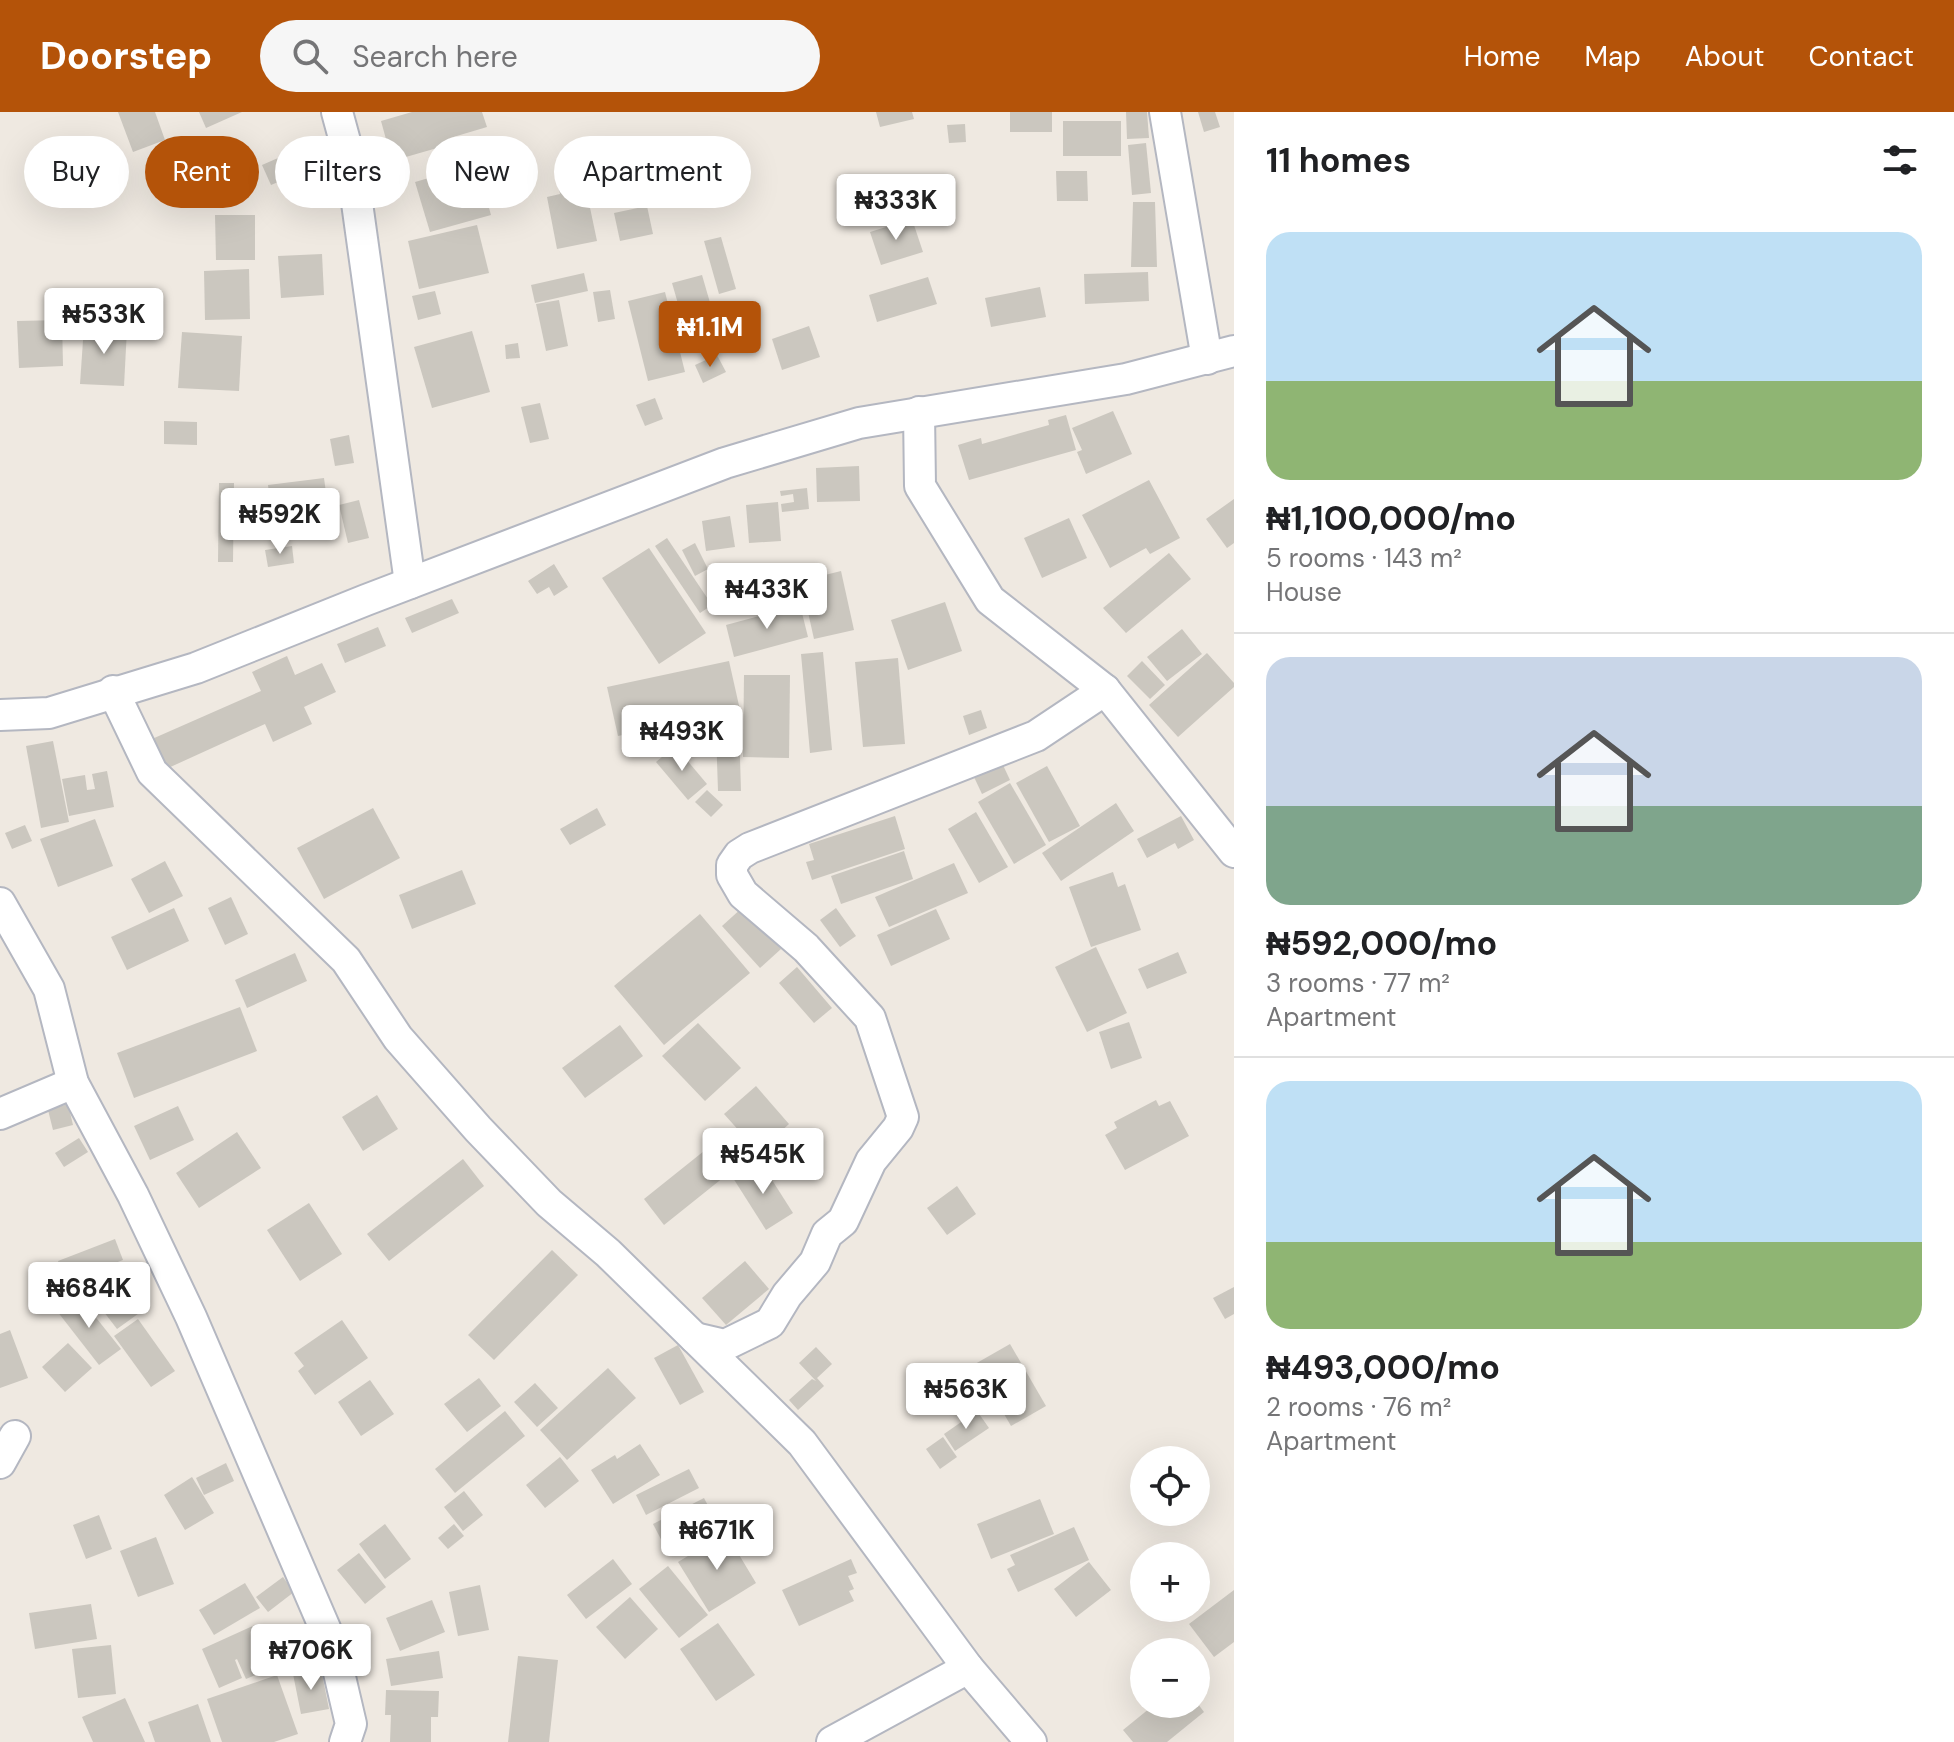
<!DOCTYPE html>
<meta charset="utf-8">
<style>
body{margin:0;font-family:"DM Sans",sans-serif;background:#f6f6f6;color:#202124;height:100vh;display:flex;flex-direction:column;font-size:30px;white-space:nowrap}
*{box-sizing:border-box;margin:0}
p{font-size:26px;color:#757577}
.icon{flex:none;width:44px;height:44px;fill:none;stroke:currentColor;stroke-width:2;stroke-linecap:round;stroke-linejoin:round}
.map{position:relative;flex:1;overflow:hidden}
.side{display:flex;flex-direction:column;background:#fff;width:720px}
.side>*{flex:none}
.banner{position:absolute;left:24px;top:24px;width:760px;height:72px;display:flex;gap:16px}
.fabs{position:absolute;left:1130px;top:1334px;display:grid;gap:16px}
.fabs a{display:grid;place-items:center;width:80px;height:80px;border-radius:50%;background:#fff;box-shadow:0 8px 32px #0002;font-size:40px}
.price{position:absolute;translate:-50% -68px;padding:0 18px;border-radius:8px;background:#fff;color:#222;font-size:26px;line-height:52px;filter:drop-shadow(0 2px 4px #0008)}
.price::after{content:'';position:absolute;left:50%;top:48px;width:24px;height:18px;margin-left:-12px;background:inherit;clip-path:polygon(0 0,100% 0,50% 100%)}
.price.on{background:#b45309;color:#fff}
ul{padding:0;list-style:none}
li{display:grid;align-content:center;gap:16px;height:424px;padding:0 32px}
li+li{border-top:2px solid #e0e0e0}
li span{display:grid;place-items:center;height:248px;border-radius:24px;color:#555}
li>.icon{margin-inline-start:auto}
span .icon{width:144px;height:144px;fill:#fffc;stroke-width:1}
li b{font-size:34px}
h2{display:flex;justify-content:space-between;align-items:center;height:96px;padding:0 32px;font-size:34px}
.chip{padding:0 28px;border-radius:36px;background:#fff;box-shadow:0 8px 32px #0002;font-size:28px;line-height:72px}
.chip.on{background:#b45309;color:#fff}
header{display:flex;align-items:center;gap:48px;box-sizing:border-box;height:112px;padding:0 40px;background:#b45309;color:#fff}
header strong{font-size:38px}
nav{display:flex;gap:44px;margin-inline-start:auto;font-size:28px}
.search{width:560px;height:72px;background:#f6f6f6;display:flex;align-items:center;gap:20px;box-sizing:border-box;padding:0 28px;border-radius:44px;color:#757577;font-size:30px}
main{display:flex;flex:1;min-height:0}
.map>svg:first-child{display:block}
.building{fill:#cbc7bf}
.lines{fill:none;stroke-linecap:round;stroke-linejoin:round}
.minor-casing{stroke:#b4b7c1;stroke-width:34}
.minor{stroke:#fff;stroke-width:30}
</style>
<header>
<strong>Doorstep</strong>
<div class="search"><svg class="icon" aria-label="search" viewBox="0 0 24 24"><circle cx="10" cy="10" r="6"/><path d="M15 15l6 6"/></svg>Search here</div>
<nav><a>Home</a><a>Map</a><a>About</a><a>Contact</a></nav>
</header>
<main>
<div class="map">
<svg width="1234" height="1630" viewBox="0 0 1234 1630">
<rect width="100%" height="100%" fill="#efe9e1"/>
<g class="building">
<polygon points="118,0 155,0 165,28 133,40"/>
<polygon points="199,0 242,0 206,16"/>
<polygon points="412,0 482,0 487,15 450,26 451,32 392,49 381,9"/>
<polygon points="876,0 912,0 914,7 880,15"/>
<rect x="1010" y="0" width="42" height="20"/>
<polygon points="1126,0 1147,0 1149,26 1127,27"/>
<polygon points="1198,0 1215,0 1220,15 1204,20"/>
<rect x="1063" y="9" width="58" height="35"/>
<polygon points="965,12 966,30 949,31 947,13"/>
<polygon points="1146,31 1151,81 1132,83 1128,33"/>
<polygon points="310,32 319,53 271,73 262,53"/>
<polygon points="639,37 649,88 625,92 616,41"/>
<polygon points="477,52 491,103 430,120 415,70"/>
<polygon points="1056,59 1087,59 1088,89 1057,89"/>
<polygon points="584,67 597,129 557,137 547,85 560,82 558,72"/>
<polygon points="1133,90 1155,90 1157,155 1131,155"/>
<polygon points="647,94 653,122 620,129 614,101"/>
<polygon points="215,103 255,103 255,148 216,148"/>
<polygon points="912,107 923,140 881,153 870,120"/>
<polygon points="477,113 489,161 419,177 408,129"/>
<polygon points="721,125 736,177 719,182 704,129"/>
<polygon points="322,142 324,183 281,186 278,144"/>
<polygon points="249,157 250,207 205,208 204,159"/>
<polygon points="1148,160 1149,189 1085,192 1084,162"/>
<polygon points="584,161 588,179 535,191 531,173"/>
<polygon points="702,163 713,201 683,209 672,171"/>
<polygon points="928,165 937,192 877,210 869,183"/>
<polygon points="1040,175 1046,205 991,215 985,186"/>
<polygon points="610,178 615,207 598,210 593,180"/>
<polygon points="435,179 441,202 418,208 412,184"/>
<polygon points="665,180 685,260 648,269 628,189"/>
<polygon points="559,188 568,234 546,239 536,192"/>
<polygon points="62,208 63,254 19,256 17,209"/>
<polygon points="84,214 127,217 124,274 80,272"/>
<polygon points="809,214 820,245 782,258 772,227"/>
<polygon points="472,219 490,280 432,296 414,235"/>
<polygon points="182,220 242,224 239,279 178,276"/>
<polygon points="518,231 520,246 506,247 505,233"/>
<polygon points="717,243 726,260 703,271 695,253"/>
<polygon points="655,286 663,307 645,314 636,293"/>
<polygon points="540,291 549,327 530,331 521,295"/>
<polygon points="1113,299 1132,342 1086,362 1077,340 1082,338 1072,316"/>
<polygon points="1066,303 1076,338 969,368 958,333 981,326 982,332 1049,313 1048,308"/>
<polygon points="164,309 197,310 197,333 164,332"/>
<polygon points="349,323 354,351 335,354 330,327"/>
<polygon points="859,354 860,389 817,390 816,356"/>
<polygon points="324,366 331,417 275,425 268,373"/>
<polygon points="1149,368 1180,426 1150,442 1146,436 1110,456 1082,403"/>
<polygon points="219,371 234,371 233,450 218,450"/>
<polygon points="807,376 809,397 782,400 781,392 794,390 793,382 781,384 780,379"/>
<polygon points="1234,387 1234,431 1227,436 1206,407"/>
<polygon points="359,388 369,426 348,431 339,393"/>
<polygon points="778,390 781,429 749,431 746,393"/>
<polygon points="730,404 735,435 706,439 702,409"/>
<polygon points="1069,406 1087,446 1042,466 1024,426"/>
<polygon points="667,426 712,493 700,501 655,434"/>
<polygon points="695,431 708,457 695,464 682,438"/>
<polygon points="292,434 294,451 268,455 265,438"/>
<polygon points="649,436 706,521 659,552 602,466"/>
<polygon points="1169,441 1191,467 1126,521 1103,496"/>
<polygon points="554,452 568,475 554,484 549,475 537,482 528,469"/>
<polygon points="841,459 854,518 814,527 801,469"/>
<polygon points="452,487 459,501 412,521 405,506"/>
<polygon points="945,490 962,539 908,558 891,508"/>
<polygon points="800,493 808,525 734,545 726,513"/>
<polygon points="378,515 386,534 345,551 337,532"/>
<polygon points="1182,517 1202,542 1167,569 1147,545"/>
<polygon points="823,540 832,638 810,641 801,542"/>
<polygon points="1207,541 1234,571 1234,575 1178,625 1149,593"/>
<polygon points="287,544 295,563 322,551 336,580 304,595 312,612 273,630 265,612 166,657 152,627 261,579 252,560"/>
<polygon points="898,546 905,632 863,635 855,550"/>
<polygon points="729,549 740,598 618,624 607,575"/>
<polygon points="1142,549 1165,573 1150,587 1127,564"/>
<polygon points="744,563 790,563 789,646 743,645"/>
<polygon points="981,598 987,616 969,623 963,604"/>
<polygon points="733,612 739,612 741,679 718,679 716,620 733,619"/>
<polygon points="53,629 69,710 41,716 26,634"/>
<polygon points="675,634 707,672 688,688 656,650"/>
<polygon points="1002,651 1010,668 982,682 974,665"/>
<polygon points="1047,654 1080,714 1049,730 1016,671"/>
<polygon points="107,659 114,695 69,704 62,667 85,663 87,678 95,677 92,662"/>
<polygon points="1010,671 1046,733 1014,752 978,690"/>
<polygon points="707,678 723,693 711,705 695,690"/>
<polygon points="1116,691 1134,719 1061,769 1042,741"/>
<polygon points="373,696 400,746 324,787 297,736"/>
<polygon points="597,696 606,713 570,733 560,717"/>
<polygon points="976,700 1008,755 979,771 948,717"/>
<polygon points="895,704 905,737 812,768 806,750 814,748 809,732"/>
<polygon points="1181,704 1194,728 1178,737 1175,731 1147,746 1137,727"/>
<polygon points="95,707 113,754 58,775 40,727"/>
<polygon points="25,713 32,729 12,737 5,721"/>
<polygon points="904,739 913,767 841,792 831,764"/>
<polygon points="165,749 183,784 149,801 131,767"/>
<polygon points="954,751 968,781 889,815 875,785"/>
<polygon points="462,758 476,792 412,817 399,783"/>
<polygon points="1113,760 1118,775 1125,772 1141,818 1091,835 1069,775"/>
<polygon points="231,785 248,822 225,833 208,796"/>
<polygon points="743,795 781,837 760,856 722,814"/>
<polygon points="174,796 189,829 127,858 111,825"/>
<polygon points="836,796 856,824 840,835 820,808"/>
<polygon points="936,797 950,827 891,854 877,823"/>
<polygon points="700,802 750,861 664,933 614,874"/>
<polygon points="1096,835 1127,901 1087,920 1055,855"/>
<polygon points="1178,840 1187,861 1147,877 1138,857"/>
<polygon points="295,841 307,869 247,896 235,868"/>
<polygon points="797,855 832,896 814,911 779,871"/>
<polygon points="240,895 257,939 134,986 117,941"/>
<polygon points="1129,910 1142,946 1111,957 1099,920"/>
<polygon points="698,911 741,956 705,989 662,944"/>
<polygon points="620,913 643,944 585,986 562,956"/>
<polygon points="756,974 789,1012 758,1040 724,1002"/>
<polygon points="377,983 398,1017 363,1039 342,1005"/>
<polygon points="1156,988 1159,994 1170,989 1189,1024 1125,1058 1105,1023 1117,1016 1114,1010"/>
<polygon points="68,992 73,1013 53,1018 48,998"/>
<polygon points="178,994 194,1028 150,1048 134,1014"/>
<polygon points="729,1019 749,1045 664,1113 644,1087"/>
<polygon points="237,1020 261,1056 199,1096 176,1061"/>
<polygon points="79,1026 88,1040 64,1055 55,1041"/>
<polygon points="463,1047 484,1074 389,1149 367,1122"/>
<polygon points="760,1049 793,1101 766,1118 733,1066"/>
<polygon points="957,1074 976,1102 947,1123 927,1096"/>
<polygon points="309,1091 342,1142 300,1169 267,1118"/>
<polygon points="115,1127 123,1148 66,1170 58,1149"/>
<polygon points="552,1138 578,1163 494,1248 468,1223"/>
<polygon points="745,1149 769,1177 726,1213 702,1186"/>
<polygon points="1234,1175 1234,1202 1225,1207 1213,1186"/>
<polygon points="136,1176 149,1194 117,1217 104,1200"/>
<polygon points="78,1183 121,1237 99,1253 57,1199"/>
<polygon points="138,1207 175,1259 151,1275 114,1224"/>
<polygon points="342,1208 368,1246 315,1283 298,1259 304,1254 294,1241"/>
<polygon points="10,1218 28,1266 0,1276 0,1222"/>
<polygon points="68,1231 92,1256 65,1280 42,1255"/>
<polygon points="1010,1232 1046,1294 1011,1314 975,1252"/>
<polygon points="678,1233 704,1280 680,1293 654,1246"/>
<polygon points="816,1235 832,1252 817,1266 824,1274 798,1298 789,1288 812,1267 816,1269 799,1251"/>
<polygon points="608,1256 636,1286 567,1348 540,1318"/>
<polygon points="479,1266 501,1294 467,1320 444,1292"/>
<polygon points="370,1268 394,1302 361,1324 338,1290"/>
<polygon points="535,1271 558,1296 537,1315 514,1290"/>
<polygon points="505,1299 525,1324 455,1381 435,1357"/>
<polygon points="977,1299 989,1316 955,1339 944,1322"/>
<polygon points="943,1325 957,1345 940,1357 926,1337"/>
<polygon points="640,1332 660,1363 613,1392 591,1358 615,1343 617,1347"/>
<polygon points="560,1345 579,1369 545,1396 526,1373"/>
<polygon points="226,1351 234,1369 204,1383 196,1366"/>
<polygon points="689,1357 699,1376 646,1403 636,1383"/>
<polygon points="192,1365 214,1401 185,1418 164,1383"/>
<polygon points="464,1379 483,1403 463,1419 444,1395"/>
<polygon points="704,1386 715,1407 664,1433 653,1412"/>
<polygon points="1040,1387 1054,1422 991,1447 977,1412"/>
<polygon points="99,1403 112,1437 86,1447 73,1413"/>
<polygon points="385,1412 411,1447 385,1467 359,1432"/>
<polygon points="454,1412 464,1424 448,1437 438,1426"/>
<polygon points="1074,1415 1089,1448 1018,1480 1007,1457 1015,1453 1010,1443"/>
<polygon points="726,1421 756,1471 709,1500 678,1450"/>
<polygon points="156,1425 174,1472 138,1485 120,1439"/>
<polygon points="359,1441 386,1475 365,1492 337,1458"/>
<polygon points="613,1447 632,1472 586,1507 567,1483"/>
<polygon points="851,1447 857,1461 848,1464 854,1477 849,1479 854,1489 799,1514 782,1478"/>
<polygon points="1089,1450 1111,1478 1076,1505 1054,1477"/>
<polygon points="668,1454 708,1503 679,1526 639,1477"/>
<polygon points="283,1465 294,1480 268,1500 256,1485"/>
<polygon points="245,1471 260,1496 214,1523 199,1498"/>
<polygon points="480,1473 489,1518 458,1524 449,1480"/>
<polygon points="1234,1478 1234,1530 1214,1545 1189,1512"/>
<polygon points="630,1485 658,1517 625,1547 596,1515"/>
<polygon points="432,1488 445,1520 400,1539 386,1506"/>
<polygon points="91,1492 97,1527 35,1537 29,1501"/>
<polygon points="718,1511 755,1563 716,1589 680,1537"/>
<polygon points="257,1512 267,1534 261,1537 270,1557 246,1567 237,1547 235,1548 242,1566 219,1576 202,1537"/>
<polygon points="111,1533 116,1582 78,1586 72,1537"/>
<polygon points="439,1539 443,1566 391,1574 386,1547"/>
<polygon points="518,1544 558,1548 549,1630 508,1630"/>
<polygon points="321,1557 329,1597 301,1602 293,1562"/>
<polygon points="277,1563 298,1622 274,1630 222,1630 207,1587"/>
<polygon points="386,1578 439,1579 438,1605 431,1605 431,1630 390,1630 391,1603 385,1603"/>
<polygon points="125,1586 145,1630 93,1630 82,1605"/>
<polygon points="198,1592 211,1630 155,1630 148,1610"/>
<polygon points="1155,1592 1198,1592 1204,1600 1167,1630 1133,1630 1123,1618"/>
</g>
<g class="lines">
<g class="minor-casing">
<g id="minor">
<polyline points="337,0 352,55 410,471"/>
<polyline points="1165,0 1207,247"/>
<polyline points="919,300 920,374 990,488 1105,578 1234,740"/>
<polyline points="113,579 152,660 346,848 398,926 478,1017 549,1091 608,1141 802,1331 968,1556 1031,1630"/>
<polyline points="0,603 49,601 196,556 366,488 725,351 859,311 1126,267 1234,239"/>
<polyline points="0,791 49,877 73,971 133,1083 191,1205 333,1535 351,1612 345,1630"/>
<polyline points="0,1002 73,971"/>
<polyline points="695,1226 725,1233 770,1211 787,1183 815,1150 827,1122 843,1109 871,1049 898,1016 903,1005 870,906 806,836 743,782 732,763 732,753 739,743 750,736 1036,624 1105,578"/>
<polyline points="0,1351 15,1324"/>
<polyline points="832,1630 968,1556"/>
</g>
</g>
<use href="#minor" class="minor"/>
</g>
</svg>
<div class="fabs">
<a><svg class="icon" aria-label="locate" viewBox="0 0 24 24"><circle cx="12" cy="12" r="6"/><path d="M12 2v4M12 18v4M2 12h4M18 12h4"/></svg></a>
<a>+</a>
<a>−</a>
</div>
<b class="price" style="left:896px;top:130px">₦333K</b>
<b class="price" style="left:104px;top:244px">₦533K</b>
<b class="price on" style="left:710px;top:257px">₦1.1M</b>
<b class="price" style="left:280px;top:444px">₦592K</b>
<b class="price" style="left:767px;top:519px">₦433K</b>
<b class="price" style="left:682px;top:661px">₦493K</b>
<b class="price" style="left:763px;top:1084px">₦545K</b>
<b class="price" style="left:89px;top:1218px">₦684K</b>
<b class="price" style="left:966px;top:1319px">₦563K</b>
<b class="price" style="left:717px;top:1460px">₦671K</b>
<b class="price" style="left:311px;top:1580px">₦706K</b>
<div class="banner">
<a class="chip">Buy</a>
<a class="chip on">Rent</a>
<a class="chip">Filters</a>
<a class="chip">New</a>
<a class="chip">Apartment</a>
</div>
</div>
<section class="side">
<h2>11 homes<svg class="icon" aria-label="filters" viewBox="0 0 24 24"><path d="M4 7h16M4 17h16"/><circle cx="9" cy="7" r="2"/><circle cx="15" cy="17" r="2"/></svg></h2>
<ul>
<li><span style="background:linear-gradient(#bfe0f5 60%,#8fb573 0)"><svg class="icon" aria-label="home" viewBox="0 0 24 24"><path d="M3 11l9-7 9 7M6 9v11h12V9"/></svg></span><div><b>₦1,100,000/mo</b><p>5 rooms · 143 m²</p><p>House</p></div></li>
<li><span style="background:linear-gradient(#c9d6e8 60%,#7fa58c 0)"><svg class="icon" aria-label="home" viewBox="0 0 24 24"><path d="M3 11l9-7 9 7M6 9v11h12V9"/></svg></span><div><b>₦592,000/mo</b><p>3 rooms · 77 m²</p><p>Apartment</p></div></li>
<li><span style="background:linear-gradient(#bfe0f5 65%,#8fb573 0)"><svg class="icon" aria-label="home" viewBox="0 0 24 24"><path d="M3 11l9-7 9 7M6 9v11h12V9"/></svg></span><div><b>₦493,000/mo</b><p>2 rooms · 76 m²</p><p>Apartment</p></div></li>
</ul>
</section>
</main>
